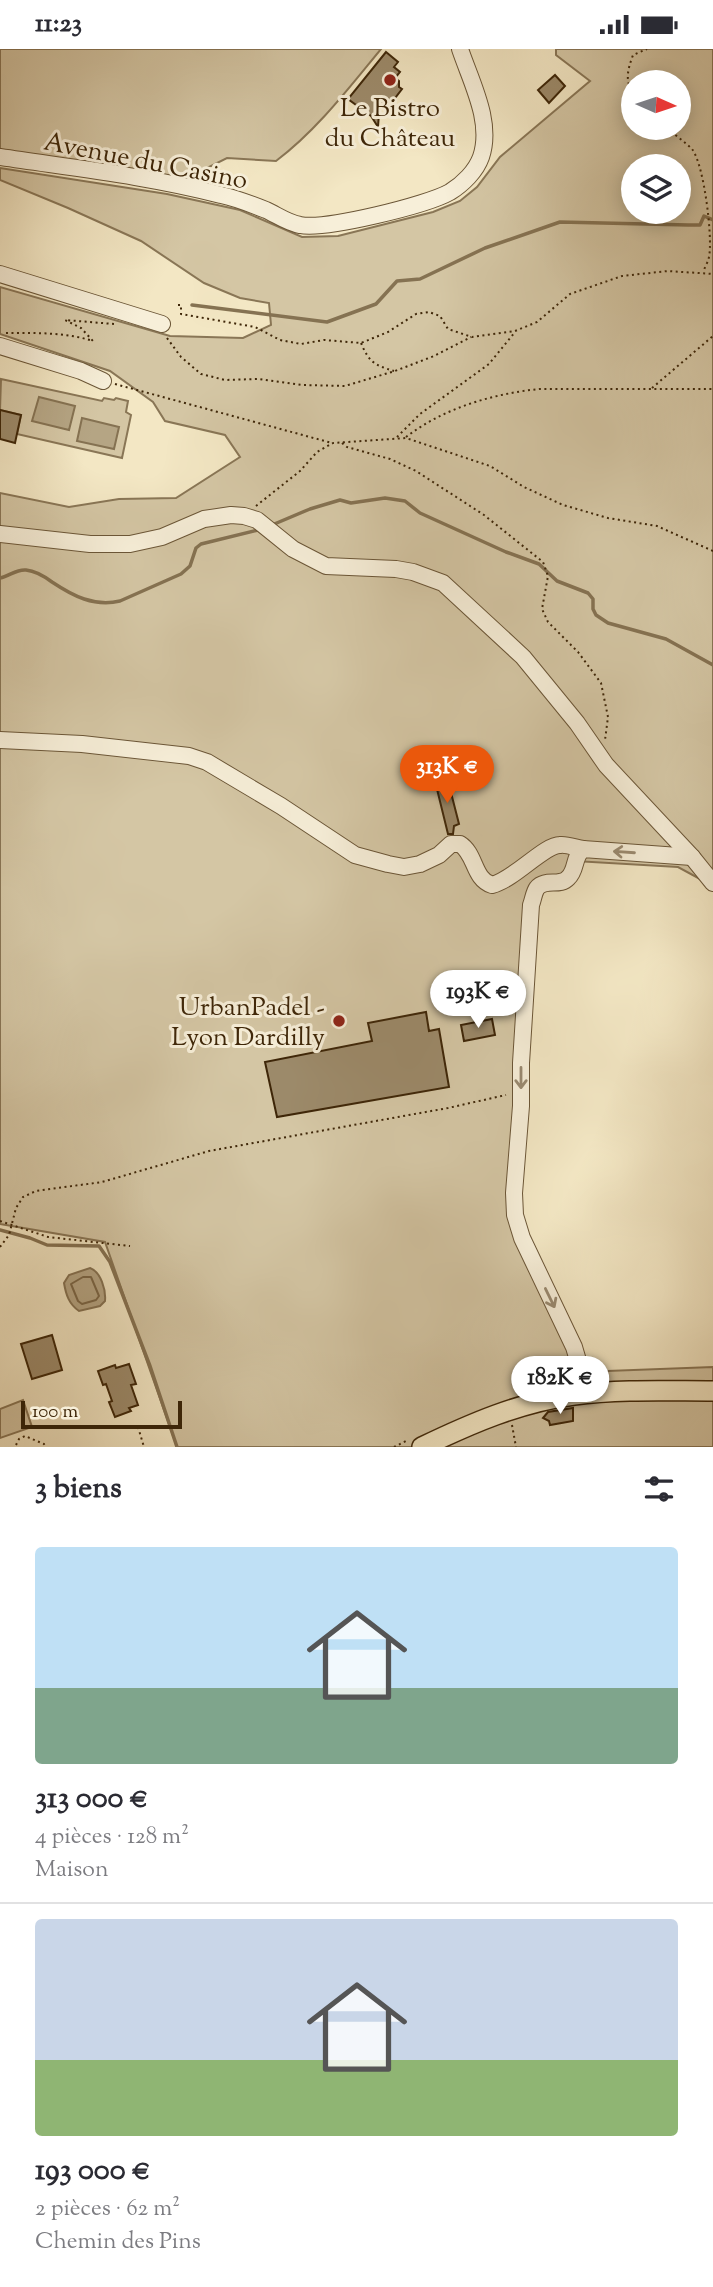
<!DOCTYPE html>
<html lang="fr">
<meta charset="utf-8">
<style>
body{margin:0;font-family:"Sorts Mill Goudy",serif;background:#f2f2f3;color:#2b2b33;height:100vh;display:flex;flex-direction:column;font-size:26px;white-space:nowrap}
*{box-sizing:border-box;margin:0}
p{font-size:23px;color:#7c7c81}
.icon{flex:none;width:38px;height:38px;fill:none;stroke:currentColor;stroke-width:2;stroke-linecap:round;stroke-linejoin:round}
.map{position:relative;height:1398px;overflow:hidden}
.side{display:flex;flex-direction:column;background:#fff;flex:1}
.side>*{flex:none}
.needle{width:46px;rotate:93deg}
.fabs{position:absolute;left:621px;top:21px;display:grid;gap:14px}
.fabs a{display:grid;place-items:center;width:70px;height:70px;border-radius:50%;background:#fff;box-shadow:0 4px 18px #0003;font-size:35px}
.scale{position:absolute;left:21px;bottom:18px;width:161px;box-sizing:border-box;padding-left:7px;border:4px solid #3e2608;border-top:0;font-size:19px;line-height:24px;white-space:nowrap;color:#3e2608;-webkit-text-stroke:5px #f7efd9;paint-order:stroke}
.price{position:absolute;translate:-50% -60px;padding:0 16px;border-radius:24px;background:#fff;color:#222;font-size:23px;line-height:46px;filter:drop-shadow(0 2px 4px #0008)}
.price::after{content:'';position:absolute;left:50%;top:42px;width:21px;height:16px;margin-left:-10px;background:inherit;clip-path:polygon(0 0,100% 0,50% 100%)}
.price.selected{background:#ea580c;color:#fff}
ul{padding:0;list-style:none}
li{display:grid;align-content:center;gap:14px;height:371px;padding:0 35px}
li+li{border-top:2px solid #e1e1e2}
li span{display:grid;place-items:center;height:217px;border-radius:7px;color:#555}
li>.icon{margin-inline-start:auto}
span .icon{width:126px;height:126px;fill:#fffc;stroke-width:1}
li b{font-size:30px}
h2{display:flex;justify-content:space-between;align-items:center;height:84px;padding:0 35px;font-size:30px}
.status{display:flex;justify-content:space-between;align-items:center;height:49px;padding:0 35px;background:#fff;direction:ltr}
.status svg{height:19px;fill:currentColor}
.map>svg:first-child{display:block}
.green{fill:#d4c6a4;stroke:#897656;stroke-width:2;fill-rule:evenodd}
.water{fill:#b5a584;stroke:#857252;stroke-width:2}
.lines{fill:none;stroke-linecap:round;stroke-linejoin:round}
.shore{stroke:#7a6646;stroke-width:2}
.stream{stroke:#857252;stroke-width:3.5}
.building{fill:#9c8a6a;stroke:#3e2608;stroke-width:2}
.minor-casing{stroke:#6b5637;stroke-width:18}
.major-casing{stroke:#3e2608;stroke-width:22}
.path{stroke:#3e2608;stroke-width:2;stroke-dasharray:2 3.5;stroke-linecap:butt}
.minor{stroke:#f7efd9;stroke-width:16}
.major{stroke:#f3e7c4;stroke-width:19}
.oneway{stroke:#9a8a70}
.poi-dot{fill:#8f2418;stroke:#f7efd9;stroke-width:2.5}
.labels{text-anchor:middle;stroke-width:6;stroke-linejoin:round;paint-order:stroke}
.poi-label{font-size:26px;fill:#3e2608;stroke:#f7efd9}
.street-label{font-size:26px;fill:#3e2608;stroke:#f7efd9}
</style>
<div class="status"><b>11:23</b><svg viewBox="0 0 49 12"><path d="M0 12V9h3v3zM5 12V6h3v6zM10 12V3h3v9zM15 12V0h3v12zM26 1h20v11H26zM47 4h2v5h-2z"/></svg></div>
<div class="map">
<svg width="713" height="1398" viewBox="0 0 713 1398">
<rect width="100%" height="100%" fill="#f3e7c4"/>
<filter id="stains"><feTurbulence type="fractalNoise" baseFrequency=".00286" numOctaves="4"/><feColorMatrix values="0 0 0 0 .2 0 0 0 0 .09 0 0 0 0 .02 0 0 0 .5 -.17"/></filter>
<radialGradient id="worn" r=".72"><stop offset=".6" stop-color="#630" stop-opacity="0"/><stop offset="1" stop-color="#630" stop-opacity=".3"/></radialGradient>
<g class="green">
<path d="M0,0H381C348,40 317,81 276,112L227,109L183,131L0,102Z"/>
<path d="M556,0H713V837L678,818L575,812L572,826L537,839L515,1166L581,1323L713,1318V1398H177L105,1193L0,1175V444L69,458L119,450L176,449L240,408L225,386L165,372L153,353L110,322L0,285V238L170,287L243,289L271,276L269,254L240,249L204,234L141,192L68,159L0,131V119L167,145L240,161L302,188L338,187L433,163L460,152L477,138L500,108L590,32L556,6ZM634,33H679V79H634ZM634,117H679V163H634Z"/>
<polygon points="1,330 102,352 104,349 114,351 116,349 128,352 126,363 131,366 122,409 17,385 21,366 0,361"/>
<polygon points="23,1351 32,1378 0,1389 0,1360"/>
</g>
<g class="water">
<polygon points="39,348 75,357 69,381 32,372"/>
<polygon points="82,369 119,378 114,400 77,392"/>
<path d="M90,1219C101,1223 106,1241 105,1252L100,1257L79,1262C69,1255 66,1246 64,1234L69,1226Z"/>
</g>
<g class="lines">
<polygon class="shore" points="83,1228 91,1228 99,1247 96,1251 82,1255 78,1252 71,1235"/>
<g class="stream">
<polyline points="192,256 327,273 376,255 397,232 420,230 485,199 560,173 688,176 700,176 704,167 713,171"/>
<polyline points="272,476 310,460 340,451 351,454 385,449 405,452 420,464 506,503 539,515 557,532 588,544 593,550 593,560 596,566 608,574 666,590 713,616"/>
<path d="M0,529C10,527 16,520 26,521C36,522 44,527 52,533C73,547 94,558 120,552L181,525L190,517L196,499L201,495L262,480"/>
<polyline points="0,1181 30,1189 47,1196 99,1197 110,1213 150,1317 177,1398"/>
</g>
</g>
<g class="building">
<polygon points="386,3 398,13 394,18 400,23 395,29 399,32 399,38 402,40 392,53 387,49 377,61 379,64 378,78 371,67 348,50"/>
<polygon points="555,26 565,37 549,54 538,41"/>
<polygon points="0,361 21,366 15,394 0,390"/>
<polygon points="447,728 459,775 454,777 453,785 448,785 435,732"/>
<polygon points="426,963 429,982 439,980 449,1038 277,1068 265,1013 372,992 368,974"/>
<polygon points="492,970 495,986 464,992 461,976"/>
<polygon points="52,1286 62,1321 32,1330 21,1295"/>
<polygon points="129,1315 136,1335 131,1336 138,1356 129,1359 131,1362 115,1368 109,1353 112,1352 106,1335 103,1336 98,1322 115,1316 116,1319"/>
<polygon points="573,1359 573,1372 550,1376 549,1372 543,1369 548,1363"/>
</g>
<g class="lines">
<g class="minor-casing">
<g id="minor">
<path d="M0,108C73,119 148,127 221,146C236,149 251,155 266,161C277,166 288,174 300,176C326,181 427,156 450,143C463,135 476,122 481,108C493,73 471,33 460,0"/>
<polyline points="0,225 162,275"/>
<polyline points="0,297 81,322 103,332"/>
<polyline points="0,485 90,495 130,495 162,488 204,470 231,466 244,467 257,471 293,500 326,517 396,520 413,523 443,534 523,608 577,674 606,716 692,808 713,834"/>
<path d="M0,691L82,695L189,707L207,713L281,757L355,806L388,815L404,818L420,815L439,806L451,795H460C476,805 473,830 492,836C515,830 544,796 560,796C567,795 576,799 583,800"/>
<path d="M583,1345L579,1315L574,1298L522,1189L515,1166L514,1144L521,1057V1014L531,856C533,851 534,843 537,839C545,829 560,838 568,829C577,821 573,808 583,800L692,808"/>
</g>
</g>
<g class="major-casing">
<path id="major" d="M422,1398C470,1375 520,1353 574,1346C620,1340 667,1342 713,1342"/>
</g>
<g class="path">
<path d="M634,45C624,32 628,20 633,6L647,0"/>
<path d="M667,79C675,86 685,93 692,100C704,115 713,189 709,208C708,213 705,218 703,223"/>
<polyline points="178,256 181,256 181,265 255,278 280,291 301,295 324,291 361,294 388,283 416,265 429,263 440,267 448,280 472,288 515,282 537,273 570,245 622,227 668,222 713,225"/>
<path d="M6,284C35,284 65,283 93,292L81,279L65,271L114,275"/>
<polyline points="167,289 181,308 201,325 225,331 258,330 302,336 345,337 395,322 434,307 471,288"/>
<path d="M361,294C369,313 374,316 394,322"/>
<polyline points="115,335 332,394"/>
<polyline points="652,339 713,287"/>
<polyline points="397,388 420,365 489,315 515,283"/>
<path d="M406,388C444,359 492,345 539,340H713"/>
<polyline points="342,394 347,398 390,410 416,422 484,466 543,513 548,527 542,560 548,573 578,603 601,634 608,668 605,691"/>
<polyline points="256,457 300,422 317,403 333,394 406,389 490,417 524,438 563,456 608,469 657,477 713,502"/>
<polyline points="0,1172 48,1188 130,1197"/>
<polyline points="0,1198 9,1186 16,1159 23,1148 36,1142 102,1133 209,1102 448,1059 506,1046"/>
<polyline points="512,1376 516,1398"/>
<polyline points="138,1378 144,1398"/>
<polyline points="16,1396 19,1390 25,1387 44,1395 45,1398"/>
<polyline points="394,1398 408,1391"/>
</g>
<use href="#minor" class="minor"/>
<use href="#major" class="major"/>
</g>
<defs><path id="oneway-shaft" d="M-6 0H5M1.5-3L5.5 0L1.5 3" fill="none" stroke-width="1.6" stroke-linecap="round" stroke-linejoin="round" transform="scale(1.75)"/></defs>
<g class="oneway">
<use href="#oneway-shaft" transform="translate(624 803) rotate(-176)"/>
<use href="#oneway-shaft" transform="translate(521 1029) rotate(90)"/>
<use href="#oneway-shaft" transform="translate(550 1249) rotate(64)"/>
</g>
<g class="poi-dot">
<circle cx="390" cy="31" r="7"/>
<circle cx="339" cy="972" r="7"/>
</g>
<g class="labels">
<g class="poi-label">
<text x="390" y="67">Le Bistro<tspan x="390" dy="30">du Château</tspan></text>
<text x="325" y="966" text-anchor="end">UrbanPadel -<tspan x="325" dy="30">Lyon Dardilly</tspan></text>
</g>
<g class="street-label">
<text transform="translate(146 111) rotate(11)" y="9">Avenue du Casino</text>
</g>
</g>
<rect width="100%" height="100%" filter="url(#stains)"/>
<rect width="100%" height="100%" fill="url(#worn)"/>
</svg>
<div class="fabs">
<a><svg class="needle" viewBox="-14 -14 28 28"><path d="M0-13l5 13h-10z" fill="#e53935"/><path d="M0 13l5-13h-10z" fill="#7c7c81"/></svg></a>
<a><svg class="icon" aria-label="layers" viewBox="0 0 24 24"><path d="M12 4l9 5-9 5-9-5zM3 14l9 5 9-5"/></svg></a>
</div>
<div class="scale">100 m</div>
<b class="price selected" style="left:447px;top:756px">313K €</b>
<b class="price" style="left:478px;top:981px">193K €</b>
<b class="price" style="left:560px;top:1367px">182K €</b>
</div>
<section class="side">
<h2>3 biens<svg class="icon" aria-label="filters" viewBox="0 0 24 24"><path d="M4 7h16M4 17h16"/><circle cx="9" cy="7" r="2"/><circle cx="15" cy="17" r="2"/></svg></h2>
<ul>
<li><span style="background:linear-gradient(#bfe0f5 65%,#7fa58c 0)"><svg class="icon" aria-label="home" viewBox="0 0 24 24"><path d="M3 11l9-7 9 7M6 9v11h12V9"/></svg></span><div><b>313 000 €</b><p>4 pièces · 128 m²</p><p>Maison</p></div></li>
<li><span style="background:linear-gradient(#c9d6e8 65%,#8fb573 0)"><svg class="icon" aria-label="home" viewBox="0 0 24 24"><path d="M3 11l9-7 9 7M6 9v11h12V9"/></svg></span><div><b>193 000 €</b><p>2 pièces · 62 m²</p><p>Chemin des Pins</p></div></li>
</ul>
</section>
